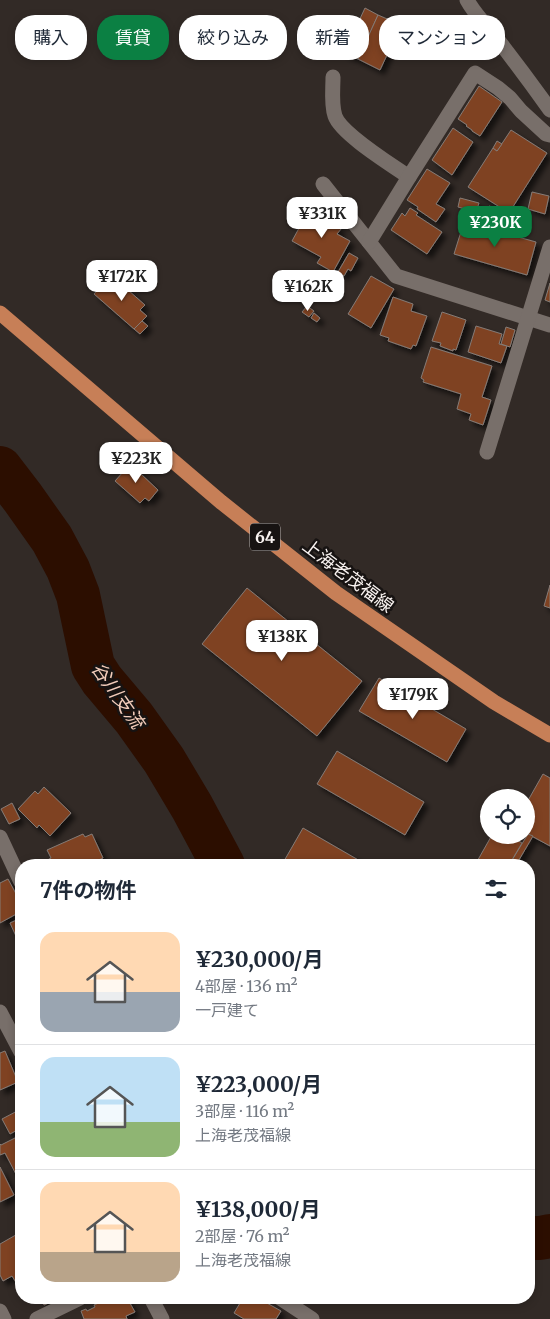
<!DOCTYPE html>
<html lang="ja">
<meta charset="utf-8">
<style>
body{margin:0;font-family:Merriweather,"Noto Sans JP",serif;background:#f2f2f3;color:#1f2937;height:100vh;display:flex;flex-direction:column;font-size:19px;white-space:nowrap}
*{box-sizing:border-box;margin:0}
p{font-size:16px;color:#747a83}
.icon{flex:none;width:28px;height:28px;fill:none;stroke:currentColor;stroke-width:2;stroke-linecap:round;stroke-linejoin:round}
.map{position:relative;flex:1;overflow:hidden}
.side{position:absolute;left:15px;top:859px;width:520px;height:445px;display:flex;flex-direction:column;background:#fff;border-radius:20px;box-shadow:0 2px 8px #0003}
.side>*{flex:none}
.banner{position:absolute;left:15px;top:15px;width:520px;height:45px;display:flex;gap:10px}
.fabs{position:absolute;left:480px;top:789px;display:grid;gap:10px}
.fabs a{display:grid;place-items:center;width:55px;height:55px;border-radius:50%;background:#fff;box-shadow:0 2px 8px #0003;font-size:25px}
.price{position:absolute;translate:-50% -42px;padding:0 11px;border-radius:10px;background:#fff;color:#222;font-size:16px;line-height:32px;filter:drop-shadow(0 1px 2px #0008)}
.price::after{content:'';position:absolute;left:50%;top:30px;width:15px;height:11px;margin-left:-8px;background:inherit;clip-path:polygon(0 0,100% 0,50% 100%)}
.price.current{background:#0b8043;color:#fff}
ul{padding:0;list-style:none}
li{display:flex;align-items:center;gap:15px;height:125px;padding:0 25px}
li+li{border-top:1px solid #e0e1e3}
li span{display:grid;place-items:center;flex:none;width:140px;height:100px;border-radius:15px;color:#555}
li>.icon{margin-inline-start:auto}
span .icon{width:60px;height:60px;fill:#fffc;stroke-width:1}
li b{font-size:21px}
h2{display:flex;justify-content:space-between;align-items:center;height:60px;padding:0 25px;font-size:21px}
.tag{padding:0 18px;border-radius:20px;background:#fff;box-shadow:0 2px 8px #0003;font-size:18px;line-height:45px}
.tag.current{background:#0b8043;color:#fff}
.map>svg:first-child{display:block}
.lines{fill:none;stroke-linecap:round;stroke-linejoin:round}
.river{stroke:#2c0e00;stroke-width:44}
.building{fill:#7f4323;stroke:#857b76;filter:url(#shadow)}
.street{stroke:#786f6a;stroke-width:15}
.primary{stroke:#c77f57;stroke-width:15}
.labels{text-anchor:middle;stroke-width:5;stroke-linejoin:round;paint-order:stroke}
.shield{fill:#171312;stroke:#b5b0ae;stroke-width:1}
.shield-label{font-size:16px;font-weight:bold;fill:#f9f3f1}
.street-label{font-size:18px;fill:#f9f3f1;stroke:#171312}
.water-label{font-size:19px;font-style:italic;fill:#f2ccba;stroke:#171312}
</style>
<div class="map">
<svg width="550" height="1319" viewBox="0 0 550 1319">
<defs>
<filter id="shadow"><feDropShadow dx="4.5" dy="4.5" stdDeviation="2.5" flood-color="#0009"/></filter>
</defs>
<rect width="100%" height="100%" fill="#322a26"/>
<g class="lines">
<g class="river">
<polyline points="0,468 23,498 52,539 68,569 78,595 93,666 102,680 134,718 164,760 192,807 223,865"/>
<polyline points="529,1238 540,1238 550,1236"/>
</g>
</g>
<g class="building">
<polygon points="365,8 378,15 358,59 344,53"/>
<polygon points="378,15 401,25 380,70 358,59"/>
<polygon points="479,86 502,102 480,136 472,131 472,130 466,126 467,125 458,119"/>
<polygon points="453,128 473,142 452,175 432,160"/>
<polygon points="511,130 547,153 509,213 468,187 493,148 497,151"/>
<polygon points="497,141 502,144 497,151 493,148"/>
<polygon points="427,169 450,183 436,204 445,209 436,222 417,209 418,207 407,200"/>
<polygon points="532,192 549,196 545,214 528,209"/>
<polygon points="460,198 479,203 476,212 458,207"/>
<polygon points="489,206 505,211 503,217 487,213"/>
<polygon points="310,208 335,221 333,224 341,229 337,234 350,241 333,272 317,263 321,257 292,241"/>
<polygon points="410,208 418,213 416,215 442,232 427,254 391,230 402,213 405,216"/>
<polygon points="464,222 536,242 527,275 454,254"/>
<polygon points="349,253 358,258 351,271 348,269 344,276 338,272"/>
<polygon points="111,275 145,305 140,310 147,316 134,329 94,294"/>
<polygon points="371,276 394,289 371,328 348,314"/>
<polygon points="550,283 550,302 545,300"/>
<polygon points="393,297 413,304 411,311 427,316 416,346 413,345 411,349 388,341 389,338 380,335"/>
<polygon points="307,306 314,311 309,317 302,312"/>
<polygon points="442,312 466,320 456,350 453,349 453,351 440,346 441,343 432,341"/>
<polygon points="314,313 320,318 317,322 311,318"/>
<polygon points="142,321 148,326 140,334 134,329"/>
<polygon points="476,326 502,334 499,344 507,346 501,363 468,352"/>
<polygon points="506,327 515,330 510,347 501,344"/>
<polygon points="431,347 492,366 482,397 491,400 483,425 469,420 471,414 457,409 461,394 423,382 424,380 421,378"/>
<polygon points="131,463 142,473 141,474 158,490 149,501 145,498 140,503 115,481"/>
<polygon points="550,585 550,608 544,606"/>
<polygon points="247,588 362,681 317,736 202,644"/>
<polygon points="379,678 466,729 447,762 359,711"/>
<polygon points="337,751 424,802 405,835 317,784"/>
<polygon points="543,774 550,778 550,846 526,833 526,804"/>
<polygon points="44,787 71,813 50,836 39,825 37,828 18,809 35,791 38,794"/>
<polygon points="12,803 20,819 9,824 1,809"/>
<polygon points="303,828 367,865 290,865 284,861"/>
<polygon points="83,834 85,837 92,834 103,858 89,865 45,865 44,862 51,858 47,850"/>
<polygon points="528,834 533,836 516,865 509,865"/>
<polygon points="492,835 508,835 522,843 509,865 475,865"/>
<polygon points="8,879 21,903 21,908 19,910 20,912 0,923 0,883"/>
<polygon points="21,918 21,947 10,923"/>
<polygon points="5,1051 18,1082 0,1090 0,1053"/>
<polygon points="21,1109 21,1128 10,1134 2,1119"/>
<polygon points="21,1135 21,1184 5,1153 0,1155 0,1144 1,1145"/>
<polygon points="0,1167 14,1195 0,1202"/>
<polygon points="21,1232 21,1282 17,1284 12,1276 3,1281 0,1275 0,1244"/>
<polygon points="41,1298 60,1298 44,1305"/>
<polygon points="110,1298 127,1298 135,1312 126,1316 127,1319 84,1319 81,1311 86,1309 87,1311 95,1307 94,1305"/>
<polygon points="243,1298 258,1298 281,1311 276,1319 244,1319 234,1313"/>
</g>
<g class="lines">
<g class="street">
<path d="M467,0C475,15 488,27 498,40C516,63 533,86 550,110"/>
<path d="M333,77C333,89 331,104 335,116C341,134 392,165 409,177"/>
<polyline points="323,184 396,276 550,325"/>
<polyline points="369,242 409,177 475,73 498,88 510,98 521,111 546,134 550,135"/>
<polyline points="487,452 550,247"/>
<polyline points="0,837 21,882"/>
<polyline points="0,1012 21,1052"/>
<polyline points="151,1298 162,1319"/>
<polyline points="280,1298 312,1319"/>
<polyline points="0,1311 4,1319"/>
<polyline points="37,1319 80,1298"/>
</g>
<polyline class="primary" points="0,313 221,502 336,593 494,702 550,735"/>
</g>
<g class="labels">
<rect class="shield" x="250" y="523.5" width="30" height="27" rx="4"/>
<g class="shield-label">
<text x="265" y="543">64</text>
</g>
<g class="street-label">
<text transform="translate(348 576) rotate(37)" y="6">上海老茂福線</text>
</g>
<g class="water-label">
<text transform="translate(118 695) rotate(55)" y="7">谷川支流</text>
</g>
</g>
</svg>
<div class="fabs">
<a><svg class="icon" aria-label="locate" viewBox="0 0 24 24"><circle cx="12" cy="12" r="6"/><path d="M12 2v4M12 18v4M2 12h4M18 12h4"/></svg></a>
</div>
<b class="price" style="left:322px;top:239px">¥331K</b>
<b class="price current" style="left:495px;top:248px">¥230K</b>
<b class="price" style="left:122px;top:302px">¥172K</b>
<b class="price" style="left:308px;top:312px">¥162K</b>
<b class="price" style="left:136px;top:484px">¥223K</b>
<b class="price" style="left:282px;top:662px">¥138K</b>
<b class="price" style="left:413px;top:720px">¥179K</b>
<div class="banner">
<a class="tag">購入</a>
<a class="tag current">賃貸</a>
<a class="tag">絞り込み</a>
<a class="tag">新着</a>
<a class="tag">マンション</a>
</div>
<section class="side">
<h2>7件の物件<svg class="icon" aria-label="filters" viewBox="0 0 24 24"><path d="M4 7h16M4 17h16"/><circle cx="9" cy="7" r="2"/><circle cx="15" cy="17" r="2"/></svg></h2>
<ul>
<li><span style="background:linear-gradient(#ffd9b3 60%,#9aa5b1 0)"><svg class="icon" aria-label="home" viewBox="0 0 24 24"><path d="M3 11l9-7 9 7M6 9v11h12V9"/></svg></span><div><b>¥230,000/月</b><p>4部屋 · 136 m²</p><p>一戸建て</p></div></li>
<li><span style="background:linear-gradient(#bfe0f5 65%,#8fb573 0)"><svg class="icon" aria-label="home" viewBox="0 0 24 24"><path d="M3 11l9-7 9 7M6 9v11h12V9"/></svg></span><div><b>¥223,000/月</b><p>3部屋 · 116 m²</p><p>上海老茂福線</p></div></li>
<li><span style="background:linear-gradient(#ffd9b3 70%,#b9a48a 0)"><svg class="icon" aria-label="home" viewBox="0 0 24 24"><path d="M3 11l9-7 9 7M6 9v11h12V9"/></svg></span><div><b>¥138,000/月</b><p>2部屋 · 76 m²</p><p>上海老茂福線</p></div></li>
</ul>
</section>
</div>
